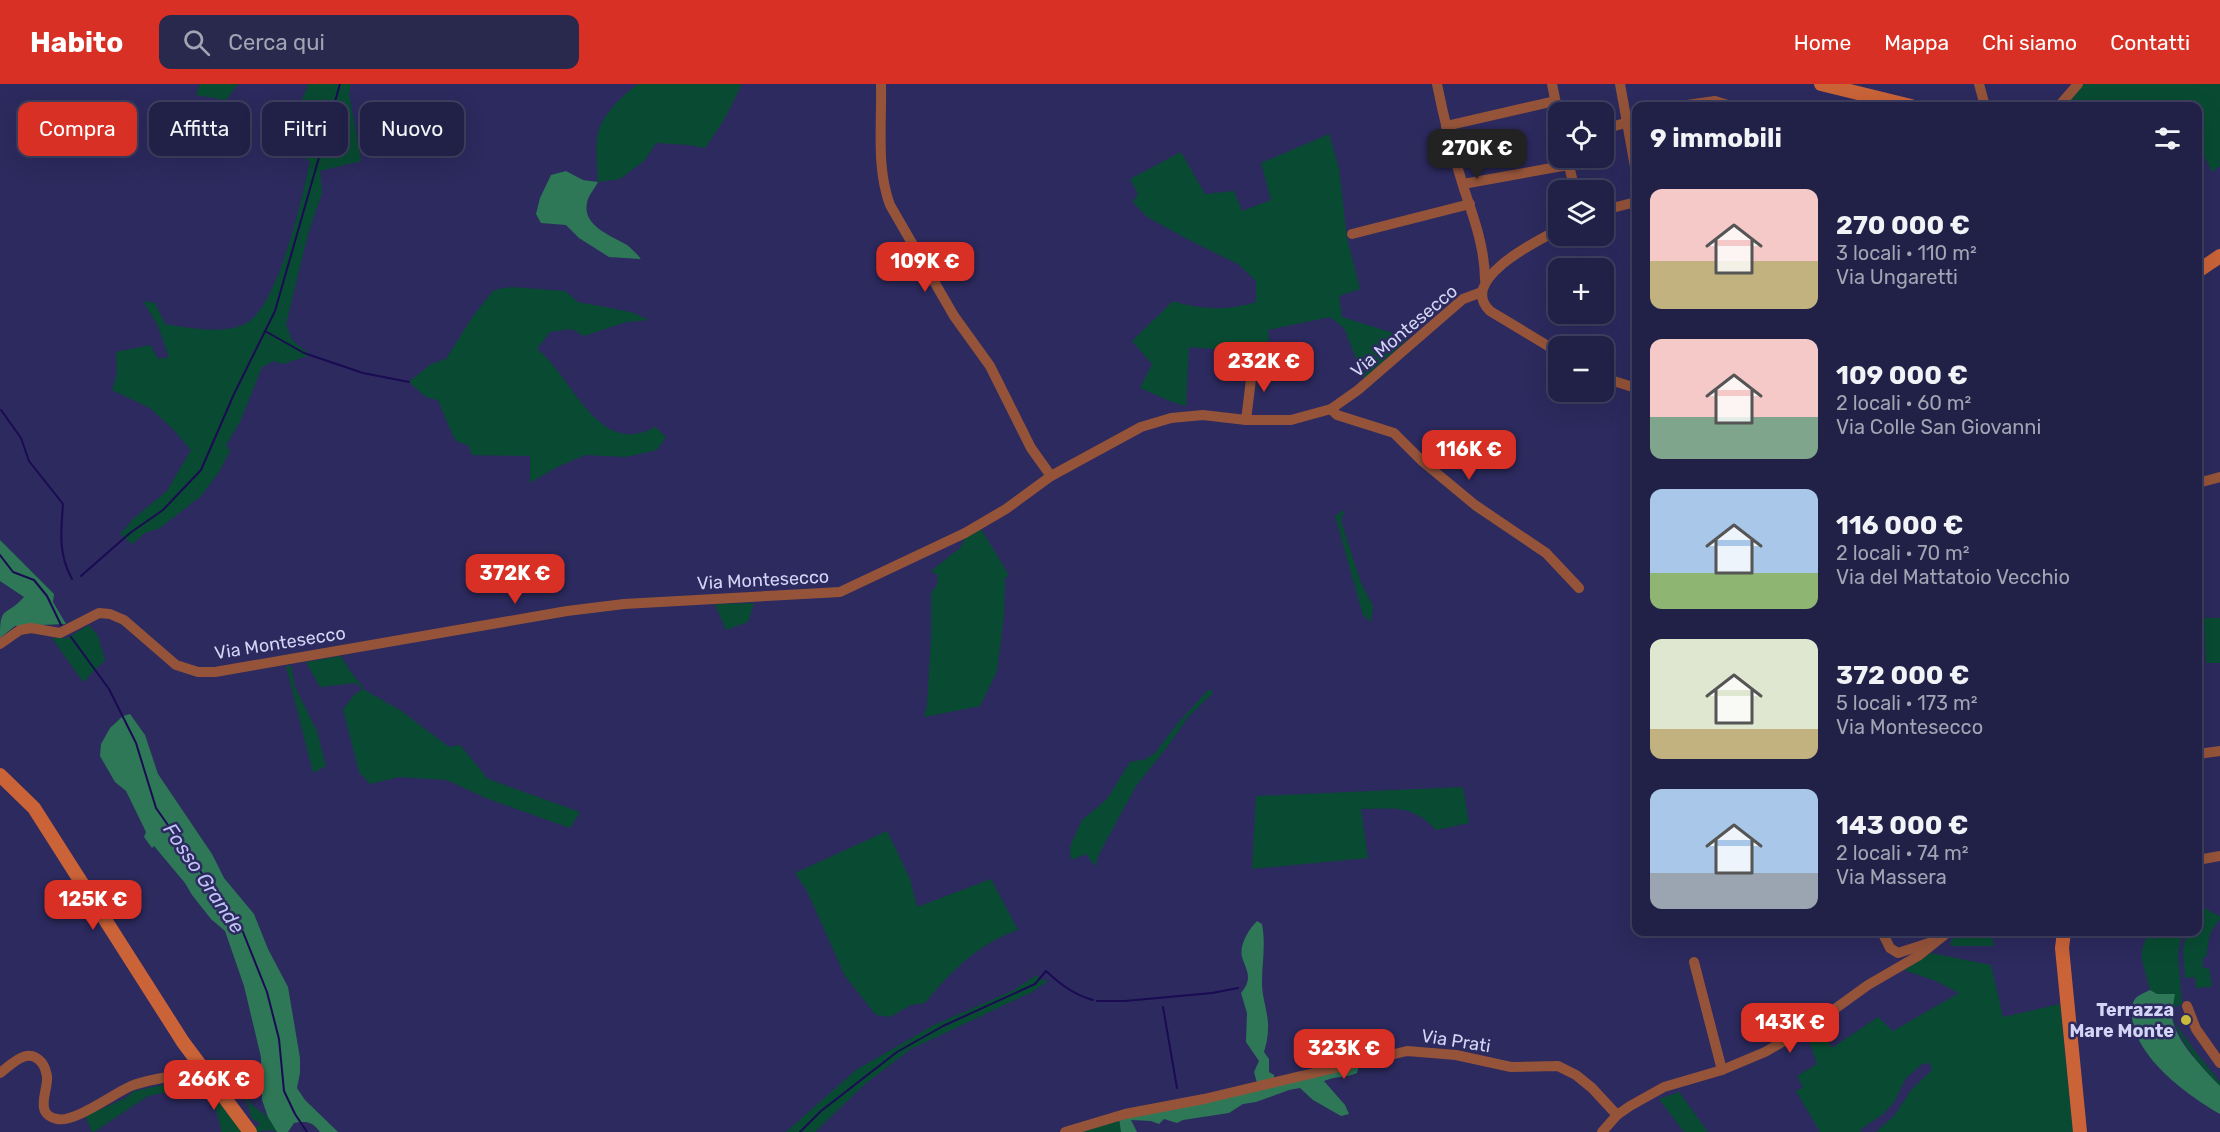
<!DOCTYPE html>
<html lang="it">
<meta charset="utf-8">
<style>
body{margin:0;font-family:Rubik,sans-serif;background:#29284d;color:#f1f3f6;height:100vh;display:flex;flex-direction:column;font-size:22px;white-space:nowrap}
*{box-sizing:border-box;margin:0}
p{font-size:20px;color:#a2a3b3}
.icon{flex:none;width:33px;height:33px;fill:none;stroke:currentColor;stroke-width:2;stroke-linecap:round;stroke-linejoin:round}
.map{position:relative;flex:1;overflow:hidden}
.panel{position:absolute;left:1632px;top:18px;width:570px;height:834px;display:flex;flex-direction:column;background:#212046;border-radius:12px;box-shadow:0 6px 24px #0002,0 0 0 2px #3e3e5f}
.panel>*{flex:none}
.hud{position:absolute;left:18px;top:18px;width:570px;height:54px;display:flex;gap:12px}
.tools{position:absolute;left:1548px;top:18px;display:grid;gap:12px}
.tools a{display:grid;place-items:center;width:66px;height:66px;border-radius:12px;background:#212046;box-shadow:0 6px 24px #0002,0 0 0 2px #3e3e5f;font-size:30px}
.price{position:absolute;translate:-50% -51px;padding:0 14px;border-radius:12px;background:#d93025;color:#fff;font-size:20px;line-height:39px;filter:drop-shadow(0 2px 3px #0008)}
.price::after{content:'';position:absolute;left:50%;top:36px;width:18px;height:14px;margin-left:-9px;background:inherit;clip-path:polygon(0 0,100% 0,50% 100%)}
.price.current{background:#222;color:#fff}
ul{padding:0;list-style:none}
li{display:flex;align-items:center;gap:18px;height:150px;padding:0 18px}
li span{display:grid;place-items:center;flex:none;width:168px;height:120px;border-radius:12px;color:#555}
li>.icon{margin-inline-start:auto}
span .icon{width:72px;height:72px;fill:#fffc;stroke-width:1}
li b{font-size:26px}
h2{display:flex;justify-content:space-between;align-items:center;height:72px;padding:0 18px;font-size:26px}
.pill{padding:0 21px;border-radius:12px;background:#212046;box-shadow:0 6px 24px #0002,0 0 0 2px #3e3e5f;font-size:21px;line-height:54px}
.pill.current{background:#d93025;color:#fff}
header{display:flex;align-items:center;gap:36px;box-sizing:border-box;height:84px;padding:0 30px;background:#d93025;color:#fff}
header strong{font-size:28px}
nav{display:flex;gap:33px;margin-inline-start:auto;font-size:21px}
.search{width:420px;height:54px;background:#29284d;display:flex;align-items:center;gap:15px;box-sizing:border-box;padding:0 21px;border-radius:12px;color:#a2a3b3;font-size:22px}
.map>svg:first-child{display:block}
.green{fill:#094b32}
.forest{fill:#2e7858}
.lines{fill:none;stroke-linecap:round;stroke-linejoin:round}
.stream{stroke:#1a0b53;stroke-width:2}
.street{stroke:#95543a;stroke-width:10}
.secondary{stroke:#ca6338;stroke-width:14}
.poi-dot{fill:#caba3a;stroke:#2c2a5e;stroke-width:2}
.labels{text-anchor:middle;stroke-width:5;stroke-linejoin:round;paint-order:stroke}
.street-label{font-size:18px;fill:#d2d5f5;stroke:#2c2a5e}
.poi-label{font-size:18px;font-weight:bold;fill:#d2d5f5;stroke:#2c2a5e;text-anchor:end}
.water-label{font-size:20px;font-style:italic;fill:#bfc3f6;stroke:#2c2a5e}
</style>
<header>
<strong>Habito</strong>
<div class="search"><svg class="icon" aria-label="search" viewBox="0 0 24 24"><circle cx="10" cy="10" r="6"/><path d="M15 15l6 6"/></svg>Cerca qui</div>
<nav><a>Home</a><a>Mappa</a><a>Chi siamo</a><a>Contatti</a></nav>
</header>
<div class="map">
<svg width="2220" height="1048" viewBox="0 0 2220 1048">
<rect width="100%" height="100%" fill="#2c2a5e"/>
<g class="green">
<polygon points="200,0 238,0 226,16 196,11"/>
<path d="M305,0H351L349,9L361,77L320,87L322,109L308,150L286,240L292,256L310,271L283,280L274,277L262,283L240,338L226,361L230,367L219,388L201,412L160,444L145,449L132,460L120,450L133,435L167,407L191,366L172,344L150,324L112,306L117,289L116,268L150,261L158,275L169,273L158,242L143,217L155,219L165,240C189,244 220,250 243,241C278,227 302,113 310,78L292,64L281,66L308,1Z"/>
<path d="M638,0H742L724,36L705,64L689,61L656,59L645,76L620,95L598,98C598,85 594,57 599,46C605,28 623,11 638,0Z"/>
<polygon points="2083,0 2220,0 2220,82 2212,88 2198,59 2198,22 2063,22"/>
<path d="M1329,50L1339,84L1347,154L1360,205L1339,212L1342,233L1409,254L1364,295L1344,244L1330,233L1268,246L1270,270L1189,263L1186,322L1175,319L1140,304L1152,280L1132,257L1173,217C1201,226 1228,227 1256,218V197L1238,180L1191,157L1147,133L1133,118L1138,109L1130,95L1181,68L1205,110L1234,107L1242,127L1271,116L1261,79Z"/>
<path d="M510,203L565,207L578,218L631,228L649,236L626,238L584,252L571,245L550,248L537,265C573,293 598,375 655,343L666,353L657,366L626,373L585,371L555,384L530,399V372L472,371L468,361L458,358L453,352L438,316L426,313L409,298L431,280L446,275L473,232L494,206Z"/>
<polygon points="1345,425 1341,437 1361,499 1373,522 1371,538 1363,531 1335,432"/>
<polygon points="981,445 1009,491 1005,494 1004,532 997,587 980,622 924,633 927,622 931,551 931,509 937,501 938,491 931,487 960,464 966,453"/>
<polygon points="754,519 748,538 726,546 715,520"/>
<polygon points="2202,534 2220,534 2220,579 2206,579 2204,538"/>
<polygon points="89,541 98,552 105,576 83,598 52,554 67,554"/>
<polygon points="341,572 350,587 366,607 400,626 449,663 460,661 488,695 580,728 570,744 488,715 447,696 399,693 370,700 359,688 343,625 355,610 363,605 355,599 320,603 306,578"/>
<polygon points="291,581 295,603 317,647 326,682 313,689 286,582"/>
<polygon points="1209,605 1213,609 1188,633 1170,659 1136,702 1100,768 1095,782 1086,770 1071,776 1070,763 1082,736 1107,715 1130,678 1146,675 1155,669 1178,639"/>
<path d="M1463,703L1469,739L1436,746C1412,720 1394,725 1361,725L1368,774L1252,785L1256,712Z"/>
<path d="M887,747L910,795L917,823L991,795L1018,846C979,859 950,888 925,919L911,921L890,933L876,931L845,892L807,807L795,789Z"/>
<polygon points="2198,820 2220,833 2220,835 2210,849 2206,873 2203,873 2203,884 2209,884 2212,903 2196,904 2195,893 2185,894 2183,865 2187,848 2198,848"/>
<polygon points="1967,848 1991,848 1994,862 1951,862 1951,856"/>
<path d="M2151,848H2182L2178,870L2182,920L2177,922L2172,929L2166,911L2157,910L2150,906C2145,882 2134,868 2151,848Z"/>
<polygon points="1931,869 1991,881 2003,933 2060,920 2073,1048 1876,1048 1894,1032 1912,1005 1932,986 1930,979 1922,980 1906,994 1894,1018 1883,1030 1861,1045 1861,1048 1820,1048 1796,1007 1803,1003 1797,992 1817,980 1807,951 1819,943 1832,964 1878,933 1893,947 1959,909 1936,897 1904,886"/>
<polygon points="1037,891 1040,895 1048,897 1032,908 911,965 865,1000 815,1048 786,1048 856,986 934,941 1012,907"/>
<path d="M2174,938L2195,967L2220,998V1002C2200,981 2185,965 2174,938Z"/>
<polygon points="210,973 228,989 252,1021 268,1033 277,1048 270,1046 256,1048 254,1046 260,1039 252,1035 247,1018 240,1010 227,1011 207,981 211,978"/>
<path d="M199,993L243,1048H222C216,1028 215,1009 193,1000L183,1005L148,1012L94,1048H92L85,1032L124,1015L134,1007Z"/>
<polygon points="1679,1008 1708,1048 1684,1048 1659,1015"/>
<polygon points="1119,1034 1121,1048 1075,1048"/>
</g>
<g class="forest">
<path d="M566,87L583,96L598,98C595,104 588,112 587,119C582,142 612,152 627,161C632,165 637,170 641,175L609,173L579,154L566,141L541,139L536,130L540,114L551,91Z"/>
<path d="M0,456L54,510L53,518L66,540L15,542L0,554C0,520 5,534 24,513L0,497Z"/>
<path d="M130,630L145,651L158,690L212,770L224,794L254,830L268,865L288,903L300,974V989L297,1004L305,1016L338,1048H320C312,1037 306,1037 294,1039L288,1048H277L268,1033L262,1016L261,973L244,902L225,847L211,835L192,811L185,799L154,762L152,764L144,753L146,748L126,707L115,698L100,672L101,660L110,644L123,632Z"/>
<path d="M1257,837L1262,840C1266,860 1262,879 1262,899C1262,915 1269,930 1268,945C1268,953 1266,961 1264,968L1269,975V988L1274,991V995L1257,999L1254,988L1259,977L1246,958L1247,929L1241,909C1253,894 1247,888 1242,873C1239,861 1249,845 1257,837Z"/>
<path d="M2150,906L2157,910H2175C2174,917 2172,924 2172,930C2172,954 2204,985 2220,1002V1030C2187,1011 2136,974 2132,933C2132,927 2131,921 2135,915C2138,911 2146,908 2150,906Z"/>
<path d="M1359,981L1357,989C1346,994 1335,992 1324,997L1345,1021L1349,1030L1341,1032L1313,1016L1300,1004L1289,1006L1256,1018L1243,1020L1229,1029L1183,1036L1177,1039L1164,1035L1159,1040L1151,1037L1131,1036L1137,1048H1121L1119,1034Z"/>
</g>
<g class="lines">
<g class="stream">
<polyline points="265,247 304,269 363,289 409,298"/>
<path d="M1,326L21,354L29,377L63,420C61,448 58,470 72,495"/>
<polyline points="0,471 13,488 34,496 47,512 61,541"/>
<polyline points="81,492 130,449 163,426 201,386 234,310 275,227 340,0"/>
<polyline points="71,553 109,605 136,659 156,724 243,848 267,908 279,955 284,1007 295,1030 307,1048"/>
<polyline points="1097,917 1125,917 1212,909 1238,904"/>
<polyline points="1163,923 1177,1004"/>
<path d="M800,1048L821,1027L897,968L943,942L1035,900L1046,887C1060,900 1074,911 1093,916"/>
</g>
<g class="street">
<path d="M881,0C882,40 876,84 890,121L954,232L990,282L1031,364L1051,392"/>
<path d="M1437,0C1444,36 1453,70 1464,105C1474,134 1485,165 1485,196"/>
<polyline points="1552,0 1558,29"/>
<polyline points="1620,0 1636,88"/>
<polyline points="1979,0 1985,22"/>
<polyline points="1680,22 1715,17 1731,22"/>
<polyline points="2059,22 2078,0"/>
<polyline points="1446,42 1555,17"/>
<polyline points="1604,45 1636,36"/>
<polyline points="1567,74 1575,106"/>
<polyline points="1463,100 1568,81"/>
<polyline points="1604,126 1636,118"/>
<path d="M1558,146C1537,157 1457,196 1490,227L1558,268"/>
<polyline points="1352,150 1470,120"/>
<polyline points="1604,294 1636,304"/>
<polyline points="1331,325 1337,331 1394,349 1422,377 1475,421 1546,469 1579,504"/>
<polyline points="1246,336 1253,279"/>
<polyline points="2198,399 2220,393"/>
<polyline points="0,560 20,546 31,544 60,549 99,529 110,530 124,536 176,581 198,588 215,588 567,527 624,520 840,508 965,449 1006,425 1051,392 1141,343 1171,334 1203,331 1246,336 1291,336 1331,325 1358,306 1463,215 1482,208"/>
<polyline points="2198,670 2220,667"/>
<polyline points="2198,776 2220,772"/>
<polyline points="1882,848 1890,864 1898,869 1932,858"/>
<polyline points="1694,878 1722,986"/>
<polyline points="2187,922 2196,945 2220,979"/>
<path d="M0,989C13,979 28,962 42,979C45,983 46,987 47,992C48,1002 42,1014 44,1024C45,1030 51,1034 57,1035C75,1039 114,1009 131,1002C151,994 182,991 203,987"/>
<polyline points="1065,1048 1125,1030 1204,1015 1407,967 1456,971 1511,983 1558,982 1576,991 1592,1004 1617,1031"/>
<polyline points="1602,1048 1617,1031 1630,1022 1664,1003 1722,986 1765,968 1818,937 1868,901 1918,872 1948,848"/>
</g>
<g class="secondary">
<polyline points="1821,0 1911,22"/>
<polyline points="2198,187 2220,172"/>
<polyline points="0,691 34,724 183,958 250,1048"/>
<polyline points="2064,848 2062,864 2080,1048"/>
</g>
</g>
<circle class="poi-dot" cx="2186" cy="936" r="6"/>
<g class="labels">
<g class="street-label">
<text transform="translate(1404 247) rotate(-40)" y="6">Via Montesecco</text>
<text transform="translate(763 496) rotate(-3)" y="6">Via Montesecco</text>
<text transform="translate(280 559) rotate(-9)" y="6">Via Montesecco</text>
<text transform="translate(1456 957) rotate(9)" y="6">Via Prati</text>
</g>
<g class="poi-label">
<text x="2174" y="932">Terrazza<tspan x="2174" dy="21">Mare Monte</tspan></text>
</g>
<g class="water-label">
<text transform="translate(204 794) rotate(56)" y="7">Fosso Grande</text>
</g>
</g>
</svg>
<div class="tools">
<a><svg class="icon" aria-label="locate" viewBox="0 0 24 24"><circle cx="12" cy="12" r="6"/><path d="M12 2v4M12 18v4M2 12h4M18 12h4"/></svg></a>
<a><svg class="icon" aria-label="layers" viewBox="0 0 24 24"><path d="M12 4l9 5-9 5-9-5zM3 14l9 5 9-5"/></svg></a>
<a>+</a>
<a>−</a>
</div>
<b class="price current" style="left:1477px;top:96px">270K €</b>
<b class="price" style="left:925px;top:209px">109K €</b>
<b class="price" style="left:1264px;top:309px">232K €</b>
<b class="price" style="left:1469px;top:397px">116K €</b>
<b class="price" style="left:515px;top:521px">372K €</b>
<b class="price" style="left:93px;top:847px">125K €</b>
<b class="price" style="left:1790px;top:970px">143K €</b>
<b class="price" style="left:1344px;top:996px">323K €</b>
<b class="price" style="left:214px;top:1027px">266K €</b>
<div class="hud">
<a class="pill current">Compra</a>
<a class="pill">Affitta</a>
<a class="pill">Filtri</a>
<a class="pill">Nuovo</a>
</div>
<section class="panel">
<h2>9 immobili<svg class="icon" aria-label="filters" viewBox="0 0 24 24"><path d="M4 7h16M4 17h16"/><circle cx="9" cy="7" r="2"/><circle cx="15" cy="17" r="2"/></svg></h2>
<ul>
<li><span style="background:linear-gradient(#f6c9c9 60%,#c2b280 0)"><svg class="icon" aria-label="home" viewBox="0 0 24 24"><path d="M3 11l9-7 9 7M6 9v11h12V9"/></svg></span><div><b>270 000 €</b><p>3 locali · 110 m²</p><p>Via Ungaretti</p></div></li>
<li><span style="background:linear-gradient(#f6c9c9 65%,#7fa58c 0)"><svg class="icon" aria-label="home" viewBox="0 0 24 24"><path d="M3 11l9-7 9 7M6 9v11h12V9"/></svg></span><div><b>109 000 €</b><p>2 locali · 60 m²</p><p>Via Colle San Giovanni</p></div></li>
<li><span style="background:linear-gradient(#a9c7e8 70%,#8fb573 0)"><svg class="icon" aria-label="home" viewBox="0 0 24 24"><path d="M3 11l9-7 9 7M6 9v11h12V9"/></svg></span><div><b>116 000 €</b><p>2 locali · 70 m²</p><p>Via del Mattatoio Vecchio</p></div></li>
<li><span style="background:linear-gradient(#dfe7d0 75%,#c2b280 0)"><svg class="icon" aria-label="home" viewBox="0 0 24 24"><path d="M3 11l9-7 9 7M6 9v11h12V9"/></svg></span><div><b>372 000 €</b><p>5 locali · 173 m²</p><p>Via Montesecco</p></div></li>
<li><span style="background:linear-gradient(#a9c7e8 70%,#9aa5b1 0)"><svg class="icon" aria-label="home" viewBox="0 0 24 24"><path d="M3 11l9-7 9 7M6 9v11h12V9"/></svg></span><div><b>143 000 €</b><p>2 locali · 74 m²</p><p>Via Massera</p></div></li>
</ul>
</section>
</div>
